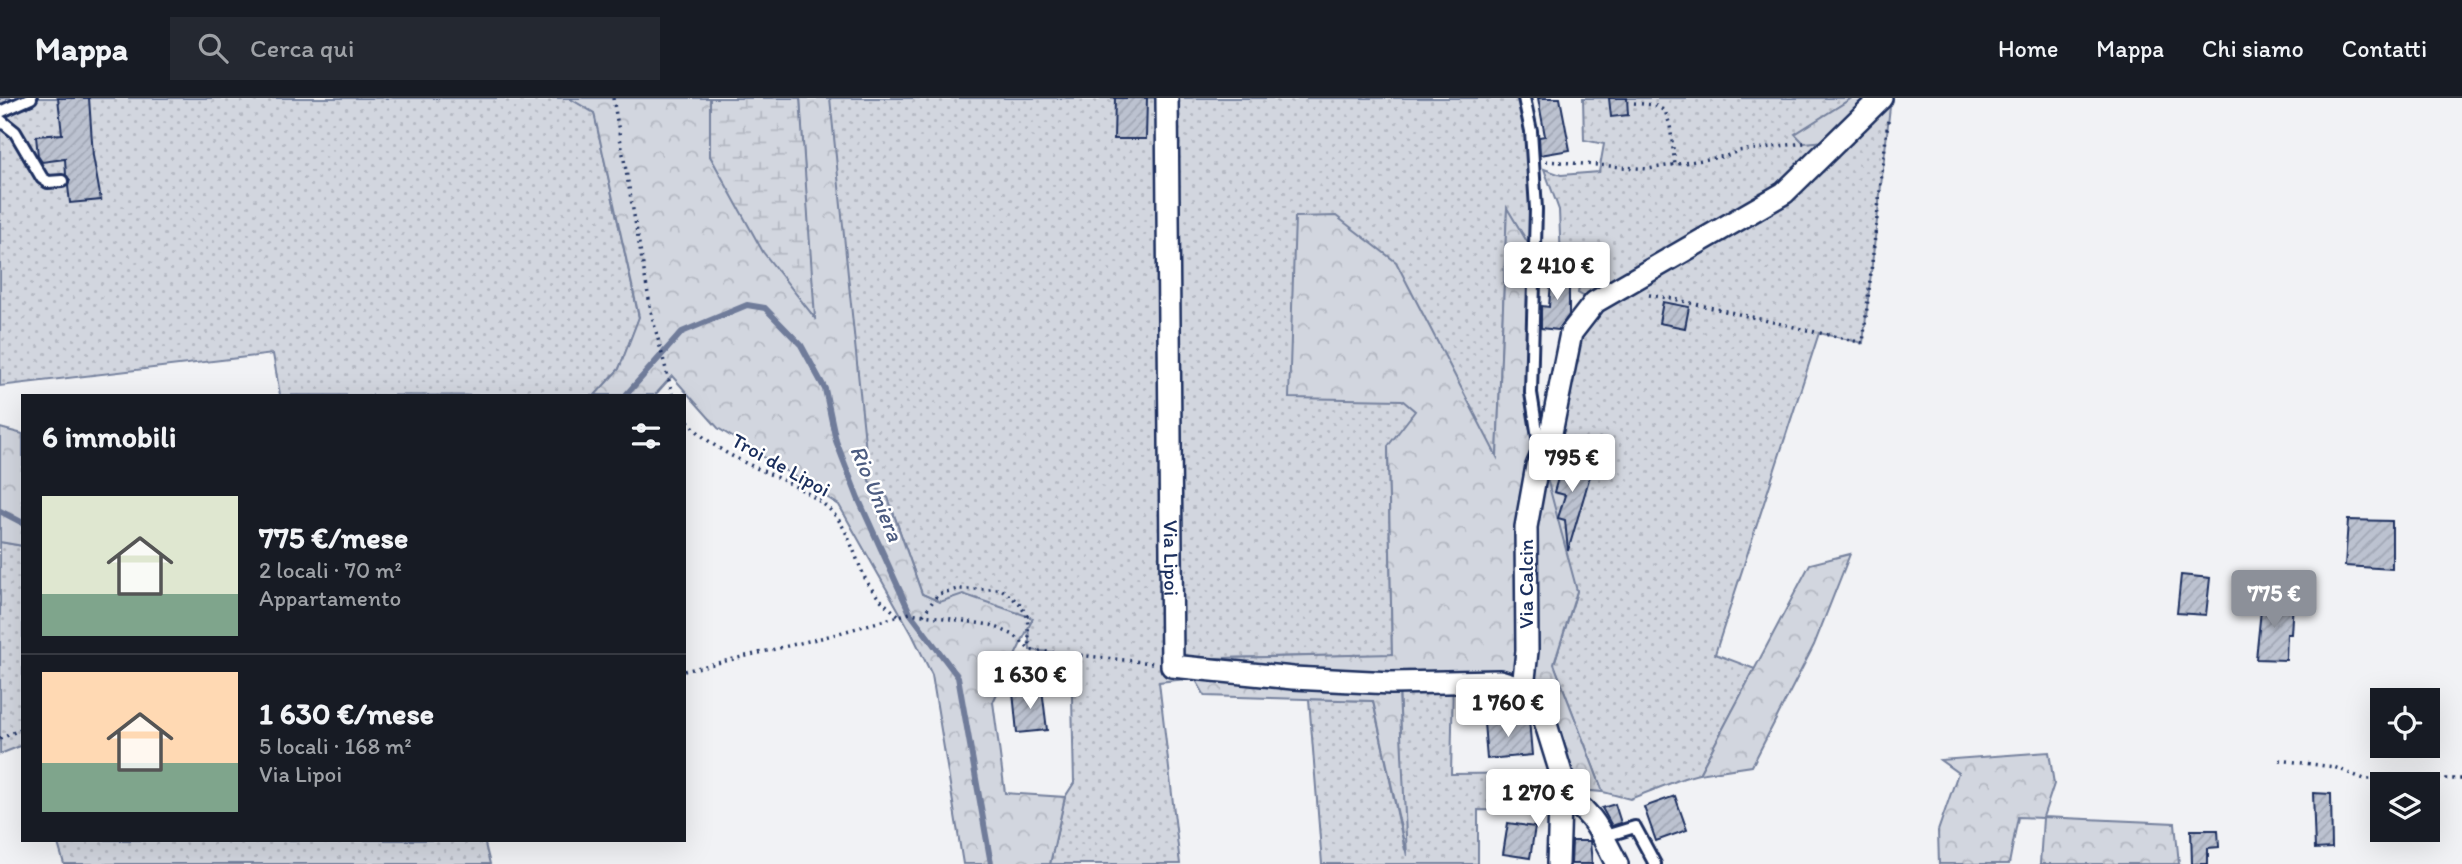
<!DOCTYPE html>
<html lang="it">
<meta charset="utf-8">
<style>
body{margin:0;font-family:Itim,sans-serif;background:#242831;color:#f1f3f6;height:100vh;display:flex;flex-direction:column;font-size:26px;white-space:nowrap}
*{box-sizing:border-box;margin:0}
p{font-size:23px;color:#9ea1a6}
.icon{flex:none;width:38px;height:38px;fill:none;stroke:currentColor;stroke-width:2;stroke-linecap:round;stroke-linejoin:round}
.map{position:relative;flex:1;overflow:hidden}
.details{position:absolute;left:21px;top:296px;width:665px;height:448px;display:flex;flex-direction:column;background:#171b24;border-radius:0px;box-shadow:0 7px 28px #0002}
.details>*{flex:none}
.controls{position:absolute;left:2370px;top:590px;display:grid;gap:14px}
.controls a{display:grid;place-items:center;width:70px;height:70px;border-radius:0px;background:#171b24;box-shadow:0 7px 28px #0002;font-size:35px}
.price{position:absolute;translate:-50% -60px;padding:0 16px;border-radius:7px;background:#fff;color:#222;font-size:23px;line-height:46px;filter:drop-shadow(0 2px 4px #0008)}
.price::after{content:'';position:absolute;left:50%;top:42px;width:21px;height:16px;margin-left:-10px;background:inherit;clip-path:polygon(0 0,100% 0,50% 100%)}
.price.current{background:#8c9099;color:#fff}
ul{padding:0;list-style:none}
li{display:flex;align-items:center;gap:21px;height:175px;padding:0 21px}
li+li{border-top:2px solid #363941}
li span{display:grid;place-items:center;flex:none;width:196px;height:140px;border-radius:0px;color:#555}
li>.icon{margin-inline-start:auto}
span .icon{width:84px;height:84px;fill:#fffc;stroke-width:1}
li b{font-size:30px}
h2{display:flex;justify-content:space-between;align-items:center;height:84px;padding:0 21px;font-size:30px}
header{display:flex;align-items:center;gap:42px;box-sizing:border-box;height:98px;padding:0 35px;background:#171b24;border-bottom:2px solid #363941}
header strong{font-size:33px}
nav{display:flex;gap:38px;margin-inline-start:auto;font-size:24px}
.search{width:490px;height:63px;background:#242831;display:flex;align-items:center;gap:18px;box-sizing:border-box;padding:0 24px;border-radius:0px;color:#9ea1a6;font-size:26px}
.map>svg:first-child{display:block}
.green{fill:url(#green-dots);stroke:#76829e;stroke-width:2}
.forest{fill:url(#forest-crowns);stroke:#76829e;stroke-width:2}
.wetland{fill:url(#wetland-marsh);stroke:#76829e;stroke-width:2}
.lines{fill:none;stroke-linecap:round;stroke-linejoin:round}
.stream{stroke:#707c9a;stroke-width:6}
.building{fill:url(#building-hatch);stroke:#1b2f5e;stroke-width:2}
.lane-casing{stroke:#1b2f5e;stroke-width:16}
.street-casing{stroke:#1b2f5e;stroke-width:26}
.path{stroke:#1b2f5e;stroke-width:3.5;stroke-dasharray:2 5;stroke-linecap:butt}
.lane{stroke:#fff;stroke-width:10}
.street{stroke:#fff;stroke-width:21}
.labels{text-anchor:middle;stroke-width:5;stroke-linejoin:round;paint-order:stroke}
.street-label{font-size:21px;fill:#1b2f5e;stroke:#fff}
.water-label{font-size:23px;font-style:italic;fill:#4c5c81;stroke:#fff}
</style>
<header>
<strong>Mappa</strong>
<div class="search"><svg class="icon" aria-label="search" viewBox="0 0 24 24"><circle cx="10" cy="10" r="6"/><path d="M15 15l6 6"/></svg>Cerca qui</div>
<nav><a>Home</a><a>Mappa</a><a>Chi siamo</a><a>Contatti</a></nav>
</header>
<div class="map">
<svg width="2462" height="766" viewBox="0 0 2462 766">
<defs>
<pattern id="green-dots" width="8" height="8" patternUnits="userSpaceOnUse" patternTransform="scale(1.75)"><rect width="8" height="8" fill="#d2d6df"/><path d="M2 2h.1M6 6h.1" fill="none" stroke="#b4b8c2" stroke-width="1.8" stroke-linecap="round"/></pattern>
<pattern id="forest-crowns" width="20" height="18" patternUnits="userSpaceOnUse" patternTransform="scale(1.75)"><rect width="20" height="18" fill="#d2d6df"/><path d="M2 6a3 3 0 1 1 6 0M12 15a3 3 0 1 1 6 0" fill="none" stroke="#b4b8c2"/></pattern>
<pattern id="wetland-marsh" width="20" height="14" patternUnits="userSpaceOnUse" patternTransform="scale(1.75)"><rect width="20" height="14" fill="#d2d6df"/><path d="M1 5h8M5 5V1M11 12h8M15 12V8" fill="none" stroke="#b4b8c2"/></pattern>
<pattern id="building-hatch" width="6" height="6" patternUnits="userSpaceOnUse" patternTransform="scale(1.75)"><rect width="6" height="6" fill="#bcc2d0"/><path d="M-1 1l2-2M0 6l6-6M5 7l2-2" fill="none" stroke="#a1a7b5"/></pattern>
</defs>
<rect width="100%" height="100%" fill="#f1f2f5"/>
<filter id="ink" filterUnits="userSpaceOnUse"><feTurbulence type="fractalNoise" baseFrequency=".0143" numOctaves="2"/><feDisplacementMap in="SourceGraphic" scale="14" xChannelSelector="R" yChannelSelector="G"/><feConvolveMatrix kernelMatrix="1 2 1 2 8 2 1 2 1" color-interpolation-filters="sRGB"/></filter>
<g filter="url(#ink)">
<g class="green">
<polygon points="0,0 569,0 594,14 639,220 619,271 595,298 280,297 273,256 0,288"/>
<polygon points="825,0 1524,0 1535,157 1507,111 1497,360 1388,349 1392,557 1217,560 1195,580 1159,584 1180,766 1050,766 1065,699 1074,685 1071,556 1030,552 1027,518 956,511 922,496 888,400 869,384"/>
<polygon points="1583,0 1852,0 1796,36 1804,45 1891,0 1863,245 1819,235 1715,556 1755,571 1699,676 1684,680 1630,701 1603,694 1554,566 1577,493 1537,368 1571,235 1595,205 1578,195 1583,168 1561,164 1559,112 1544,71 1561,77 1599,74 1604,46 1584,42"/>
<polygon points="0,444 23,448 23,647 0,656"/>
<polygon points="1453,584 1451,676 1561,675 1560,714 1478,712 1478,766 1322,766 1309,601 1373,603 1405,752 1399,585"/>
<polygon points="57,742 484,742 490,766 64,766"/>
</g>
<g class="forest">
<polygon points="569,0 710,0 710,58 814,219 800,0 830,0 869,383 888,400 922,496 940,504 963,496 1033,520 993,604 1005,695 1065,699 1050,766 963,766 932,577 912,536 839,407 718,330 672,278 655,297 595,297 619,271 639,219 594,15"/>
<polygon points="1852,0 1881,0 1838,42 1804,45 1795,36"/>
<polygon points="1507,110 1535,157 1534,317 1541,358 1577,493 1554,566 1603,694 1580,692 1535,588 1398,574 1407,758 1373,603 1205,598 1184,561 1392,556 1388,348 1415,313 1402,302 1289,300 1295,119 1336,118 1396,164 1497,359"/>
<polygon points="0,330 23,336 23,448 0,444"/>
<polygon points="1850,456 1814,547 1752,668 1699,676 1810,466"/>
<polygon points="2049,654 2054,686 2043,719 2175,725 2179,766 2040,766 2043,720 2018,719 2009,766 1939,766 1938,733 1958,675 1940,662"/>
</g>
<polygon class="wetland" points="710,0 800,0 815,220 763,154 710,58"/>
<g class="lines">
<g class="stream">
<polyline points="625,298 682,234 747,207 765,210 801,247 825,291 836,343 858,400 910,515 958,579 991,766"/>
<polyline points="0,413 23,425"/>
</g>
</g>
<g class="building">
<polygon points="58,0 89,0 93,58 101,102 70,105 68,88 70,82 66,77 65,61 42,64 38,58 36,38 62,36"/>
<polygon points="1115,0 1147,0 1146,41 1114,41"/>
<polygon points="1538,0 1560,0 1570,52 1540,57 1539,39 1545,38"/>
<polygon points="1609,0 1627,0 1628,17 1611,19"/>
<polygon points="1552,172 1569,173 1569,217 1558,232 1541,230 1541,208 1549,209"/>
<polygon points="1663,204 1689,209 1685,230 1659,225"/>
<polygon points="1563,363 1592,371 1568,453 1565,422 1558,420 1565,397 1554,394"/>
<polygon points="2348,422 2392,423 2392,471 2345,468"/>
<polygon points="2181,477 2210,480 2206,517 2177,515"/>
<polygon points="2262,502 2293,503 2291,536 2287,536 2286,562 2256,561"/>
<polygon points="1042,591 1047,632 1017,635 1013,594"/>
<polygon points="1529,621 1532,657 1487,661 1484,625"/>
<polygon points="2313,695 2331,696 2332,750 2315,751"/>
<polygon points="1675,698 1687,732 1656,743 1644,709"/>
<polygon points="1615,706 1621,725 1612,728 1602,710"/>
<polygon points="1508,725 1535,729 1530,760 1503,756"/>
<polygon points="2191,732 2218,732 2219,749 2208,750 2208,766 2192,766"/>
<polygon points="1572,743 1590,743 1592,766 1571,766"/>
</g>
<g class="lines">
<g class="lane-casing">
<g id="lane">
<polyline points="1524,0 1531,33 1536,111 1531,295 1540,352"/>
<polyline points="0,14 31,0"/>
<polyline points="0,22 15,34 42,80 48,84 62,83"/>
<polyline points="1602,739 1635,729 1655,766"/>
</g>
</g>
<g class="street-casing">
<g id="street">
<path id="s1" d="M1167,0L1172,568L1293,580L1391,585L1500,583L1523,590L1540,607L1561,675L1558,766"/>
<polyline points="1523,590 1527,553 1526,429 1537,368 1551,335 1571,235 1595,204 1784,95 1881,0"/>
<path d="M1560,697C1593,711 1601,736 1617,766"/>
</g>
</g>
<g class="path">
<polyline points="613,0 652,218 673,298"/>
<polyline points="1634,5 1654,7 1665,13 1670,27 1675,67"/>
<polyline points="1546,63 1648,71 1726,58 1738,53 1805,45"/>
<polyline points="1649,197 1674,201 1863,245 1888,22"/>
<path d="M684,317C716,365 780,372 823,406C847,423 853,455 865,480C873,496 886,508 901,519"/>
<polyline points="923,517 938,496 958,491 1001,491 1019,505 1027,518 1030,550"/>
<polyline points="684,573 825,539 910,515 991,527 1014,537 1030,552 1152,565"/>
<polyline points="0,641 23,630"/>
<polyline points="2280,662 2334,669 2364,681 2462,681"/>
</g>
<use href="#lane" class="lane"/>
<use href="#street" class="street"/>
</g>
</g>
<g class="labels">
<g class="street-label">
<text transform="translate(781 367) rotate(29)" y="7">Troi de Lipoi</text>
<text dy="7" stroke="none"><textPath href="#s1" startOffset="460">Via Lipoi</textPath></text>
<text transform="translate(1526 486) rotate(-90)" y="7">Via Calcin</text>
</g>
<g class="water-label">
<text transform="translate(877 395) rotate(67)" y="8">Rio Uniera</text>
</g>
</g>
</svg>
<div class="controls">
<a><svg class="icon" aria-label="locate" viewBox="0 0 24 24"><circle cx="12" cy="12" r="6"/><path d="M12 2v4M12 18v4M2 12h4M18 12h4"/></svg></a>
<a><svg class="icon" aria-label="layers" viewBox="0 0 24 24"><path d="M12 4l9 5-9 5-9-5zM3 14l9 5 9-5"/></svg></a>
</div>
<b class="price" style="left:1557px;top:204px">2 410 €</b>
<b class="price" style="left:1572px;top:396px">795 €</b>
<b class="price current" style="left:2274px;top:532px">775 €</b>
<b class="price" style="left:1030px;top:613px">1 630 €</b>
<b class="price" style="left:1508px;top:641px">1 760 €</b>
<b class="price" style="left:1538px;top:731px">1 270 €</b>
<section class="details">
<h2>6 immobili<svg class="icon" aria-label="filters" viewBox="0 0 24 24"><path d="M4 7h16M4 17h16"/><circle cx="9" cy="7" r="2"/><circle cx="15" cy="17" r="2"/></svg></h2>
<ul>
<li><span style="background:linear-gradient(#dfe7d0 70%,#7fa58c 0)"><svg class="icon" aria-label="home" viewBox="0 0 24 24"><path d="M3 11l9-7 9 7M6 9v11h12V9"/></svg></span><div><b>775 €/mese</b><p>2 locali · 70 m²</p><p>Appartamento</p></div></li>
<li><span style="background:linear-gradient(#ffd9b3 65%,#7fa58c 0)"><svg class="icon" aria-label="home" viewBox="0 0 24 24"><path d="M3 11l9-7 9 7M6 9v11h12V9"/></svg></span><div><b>1 630 €/mese</b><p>5 locali · 168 m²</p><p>Via Lipoi</p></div></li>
</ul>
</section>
</div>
